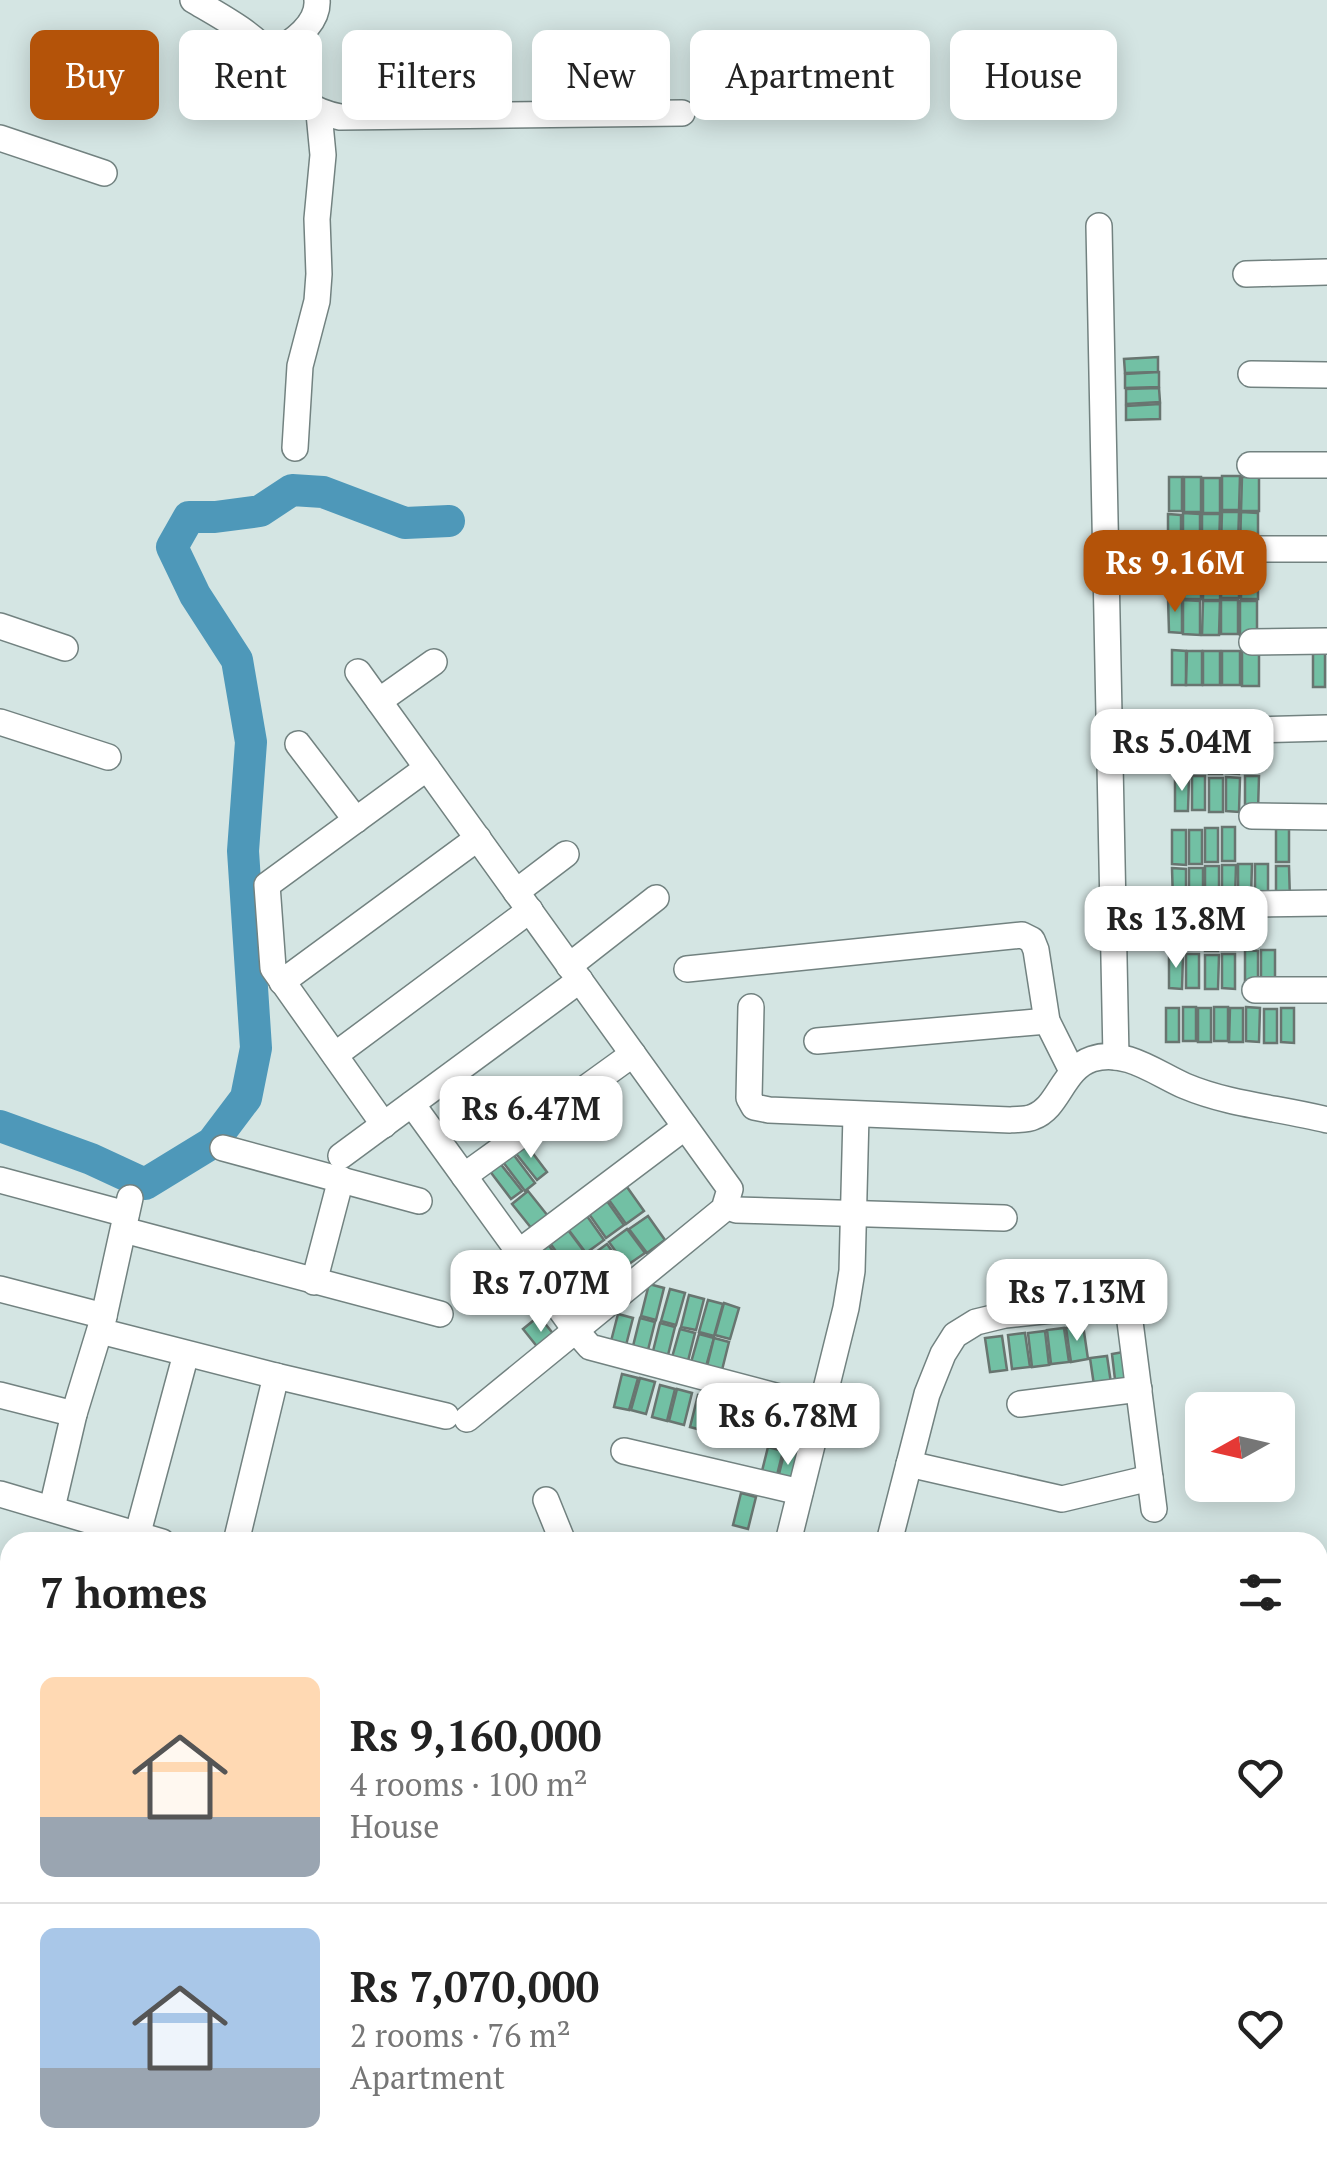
<!DOCTYPE html>
<meta charset="utf-8">
<style>
body{margin:0;font-family:"PT Serif",serif;background:#f6f6f6;color:#222;height:100vh;display:flex;flex-direction:column;font-size:38px;white-space:nowrap}
*{box-sizing:border-box;margin:0}
p{font-size:32px;color:#767676}
.icon{flex:none;width:55px;height:55px;fill:none;stroke:currentColor;stroke-width:2;stroke-linecap:round;stroke-linejoin:round}
.map{position:relative;flex:1;overflow:hidden}
.side{position:absolute;left:0px;top:1532px;width:1328px;height:642px;display:flex;flex-direction:column;background:#fff;border-radius:30px 30px 0 0;box-shadow:0 5px 25px #0003}
.side>*{flex:none}
.guide{position:absolute;left:30px;top:30px;width:1268px;height:90px;display:flex;gap:20px}
.needle{width:65px;rotate:262deg}
.fabs{position:absolute;left:1185px;top:1392px;display:grid;gap:20px}
.fabs a{display:grid;place-items:center;width:110px;height:110px;border-radius:15px;background:#fff;box-shadow:0 5px 25px #0003;font-size:50px}
.price{position:absolute;translate:-50% -85px;padding:0 22px;border-radius:20px;background:#fff;color:#222;font-size:32px;line-height:65px;filter:drop-shadow(0 2px 5px #0008)}
.price::after{content:'';position:absolute;left:50%;top:60px;width:30px;height:22px;margin-left:-15px;background:inherit;clip-path:polygon(0 0,100% 0,50% 100%)}
.price.selected{background:#b45309;color:#fff}
ul{padding:0;list-style:none}
li{display:flex;align-items:center;gap:30px;height:250px;padding:0 40px}
li+li{border-top:2px solid #e0e0e0}
li span{display:grid;place-items:center;flex:none;width:280px;height:200px;border-radius:15px;color:#555}
li>.icon{margin-inline-start:auto}
span .icon{width:120px;height:120px;fill:#fffc;stroke-width:1}
li b{font-size:42px}
h2{display:flex;justify-content:space-between;align-items:center;height:120px;padding:0 40px;font-size:42px}
.chip{padding:0 35px;border-radius:15px;background:#fff;box-shadow:0 5px 25px #0003;font-size:35px;line-height:90px}
.chip.selected{background:#b45309;color:#fff}
.map>svg:first-child{display:block}
.lines{fill:none;stroke-linecap:round;stroke-linejoin:round}
.river{stroke:#4e98b9;stroke-width:32}
.building{fill:#72c0a4;stroke:#687570;stroke-width:2.5}
.minor-casing{stroke:#728280;stroke-width:28}
.minor{stroke:#fff;stroke-width:25}
</style>
<div class="map">
<svg width="1327" height="2173" viewBox="0 0 1327 2173">
<rect width="100%" height="100%" fill="#d4e5e3"/>
<g class="lines">
<polyline class="river" points="0,1126 91,1159 145,1184 212,1143 246,1098 256,1048 243,851 251,742 237,660 195,595 172,547 189,517 215,517 260,511 292,490 323,492 405,523 449,521"/>
</g>
<g class="building">
<polygon points="1158,357 1158,372 1125,373 1124,359"/>
<polygon points="1159,372 1159,387 1125,388 1125,374"/>
<polygon points="1159,388 1160,402 1126,404 1126,389"/>
<polygon points="1160,404 1160,419 1126,420 1126,406"/>
<polygon points="1222,476 1240,476 1239,510 1222,510"/>
<rect x="1169" y="477" width="13" height="34"/>
<rect x="1184" y="477" width="17" height="35"/>
<polygon points="1242,477 1259,477 1259,511 1241,511"/>
<rect x="1203" y="478" width="17" height="35"/>
<polygon points="1222,512 1239,512 1238,546 1221,546"/>
<polygon points="1241,512 1258,513 1258,547 1240,547"/>
<polygon points="1183,513 1200,514 1200,548 1183,547"/>
<polygon points="1168,514 1181,515 1181,549 1168,548"/>
<polygon points="1202,514 1220,514 1219,548 1202,548"/>
<rect x="1170" y="563" width="13" height="34"/>
<polygon points="1222,564 1239,564 1239,598 1221,598"/>
<rect x="1184" y="565" width="17" height="34"/>
<polygon points="1203,565 1221,566 1220,600 1203,600"/>
<rect x="1241" y="565" width="17" height="34"/>
<polygon points="1168,598 1182,599 1182,633 1169,632"/>
<polygon points="1183,600 1200,601 1200,635 1183,634"/>
<rect x="1221" y="600" width="17" height="34"/>
<polygon points="1203,601 1220,601 1219,635 1202,635"/>
<rect x="1240" y="601" width="17" height="34"/>
<polygon points="1172,650 1186,651 1186,685 1172,685"/>
<polygon points="1187,651 1202,651 1202,685 1186,685"/>
<rect x="1203" y="651" width="17" height="34"/>
<rect x="1222" y="651" width="18" height="34"/>
<rect x="1242" y="651" width="17" height="35"/>
<polygon points="1313,652 1325,653 1325,687 1313,687"/>
<polygon points="1175,738 1188,739 1188,773 1175,772"/>
<polygon points="1192,738 1205,738 1205,772 1191,772"/>
<polygon points="1226,739 1239,739 1239,774 1226,773"/>
<polygon points="1209,740 1223,740 1222,774 1209,774"/>
<polygon points="1175,776 1189,777 1188,811 1175,811"/>
<rect x="1192" y="776" width="13" height="34"/>
<polygon points="1245,776 1259,776 1258,810 1245,810"/>
<polygon points="1226,777 1240,778 1239,812 1226,811"/>
<rect x="1209" y="778" width="14" height="34"/>
<rect x="1222" y="827" width="13" height="34"/>
<rect x="1205" y="828" width="13" height="34"/>
<rect x="1276" y="828" width="13" height="34"/>
<polygon points="1172,830 1186,830 1186,865 1172,864"/>
<rect x="1189" y="830" width="13" height="34"/>
<polygon points="1238,864 1252,864 1251,899 1238,898"/>
<rect x="1255" y="864" width="13" height="34"/>
<polygon points="1222,865 1236,865 1235,900 1222,899"/>
<rect x="1205" y="866" width="14" height="34"/>
<polygon points="1276,866 1289,866 1290,900 1276,900"/>
<polygon points="1172,868 1186,869 1186,903 1173,902"/>
<rect x="1189" y="868" width="14" height="34"/>
<polygon points="1244,912 1258,912 1258,947 1244,946"/>
<polygon points="1169,916 1182,917 1182,951 1169,950"/>
<rect x="1185" y="916" width="14" height="34"/>
<rect x="1222" y="916" width="13" height="34"/>
<rect x="1205" y="917" width="13" height="34"/>
<polygon points="1245,950 1258,951 1258,985 1245,984"/>
<rect x="1261" y="950" width="14" height="34"/>
<polygon points="1169,954 1183,955 1182,989 1169,988"/>
<rect x="1186" y="954" width="13" height="34"/>
<polygon points="1222,954 1235,954 1235,989 1222,988"/>
<polygon points="1205,955 1219,955 1218,989 1205,989"/>
<rect x="1183" y="1007" width="13" height="34"/>
<rect x="1214" y="1007" width="14" height="34"/>
<polygon points="1246,1007 1260,1008 1259,1042 1246,1041"/>
<rect x="1166" y="1008" width="13" height="34"/>
<rect x="1198" y="1008" width="13" height="34"/>
<polygon points="1230,1008 1243,1008 1243,1042 1229,1042"/>
<polygon points="1281,1008 1294,1008 1294,1043 1281,1042"/>
<rect x="1264" y="1009" width="13" height="34"/>
<polygon points="525,1143 547,1172 537,1180 514,1151"/>
<polygon points="513,1154 535,1183 525,1191 503,1162"/>
<polygon points="499,1162 522,1191 511,1199 489,1170"/>
<polygon points="627,1187 644,1211 626,1224 609,1200"/>
<polygon points="528,1191 548,1216 532,1229 512,1204"/>
<polygon points="607,1201 624,1225 606,1238 589,1214"/>
<polygon points="587,1216 604,1240 586,1253 568,1229"/>
<polygon points="648,1216 665,1240 647,1253 629,1229"/>
<polygon points="627,1229 645,1253 626,1266 609,1242"/>
<polygon points="568,1230 586,1254 567,1267 550,1243"/>
<polygon points="547,1243 565,1267 547,1280 529,1256"/>
<polygon points="607,1244 624,1268 606,1281 589,1257"/>
<polygon points="588,1258 606,1282 588,1295 570,1272"/>
<polygon points="568,1271 585,1295 567,1309 550,1285"/>
<polygon points="649,1284 664,1288 656,1320 641,1316"/>
<polygon points="670,1289 685,1293 676,1325 661,1321"/>
<polygon points="689,1295 704,1299 696,1330 681,1327"/>
<polygon points="708,1300 723,1304 714,1336 699,1332"/>
<polygon points="724,1303 739,1308 730,1339 715,1335"/>
<polygon points="618,1314 633,1318 625,1349 610,1345"/>
<polygon points="539,1316 559,1341 543,1354 523,1329"/>
<polygon points="640,1318 655,1322 647,1354 632,1350"/>
<polygon points="660,1323 675,1327 667,1359 652,1355"/>
<polygon points="1083,1325 1088,1359 1071,1362 1066,1328"/>
<polygon points="1064,1328 1069,1362 1051,1364 1047,1330"/>
<polygon points="680,1329 695,1333 687,1365 671,1361"/>
<polygon points="1045,1331 1049,1365 1032,1367 1028,1333"/>
<polygon points="1025,1333 1030,1367 1012,1369 1008,1335"/>
<polygon points="699,1334 714,1338 705,1370 690,1366"/>
<polygon points="1002,1336 1007,1370 990,1372 985,1338"/>
<polygon points="714,1338 729,1342 721,1374 706,1370"/>
<polygon points="1129,1351 1133,1385 1116,1388 1112,1354"/>
<polygon points="1107,1356 1112,1390 1095,1392 1090,1358"/>
<polygon points="622,1374 638,1378 629,1410 614,1407"/>
<polygon points="640,1378 655,1382 646,1414 631,1410"/>
<polygon points="660,1385 675,1389 667,1421 652,1417"/>
<polygon points="677,1389 692,1393 684,1425 669,1421"/>
<polygon points="698,1395 713,1399 705,1431 690,1427"/>
<polygon points="716,1398 731,1402 722,1434 707,1430"/>
<polygon points="759,1408 774,1412 766,1444 751,1440"/>
<polygon points="776,1411 791,1415 783,1447 768,1443"/>
<polygon points="768,1447 783,1451 775,1483 760,1479"/>
<polygon points="785,1450 800,1454 792,1486 777,1482"/>
<polygon points="741,1493 756,1497 748,1529 733,1525"/>
</g>
<g class="lines">
<g class="minor-casing">
<g id="minor">
<path d="M193,0C220,16 251,32 271,56C298,88 293,107 340,117L682,113"/>
<path d="M270,55C290,44 319,25 317,0"/>
<polyline points="0,138 104,173"/>
<polyline points="1099,226 1116,1057"/>
<polyline points="1246,274 1327,272"/>
<polyline points="1251,374 1327,375"/>
<polyline points="295,448 300,366 317,301 319,274 317,219 323,155 319,113"/>
<polyline points="1250,465 1327,465"/>
<polyline points="1244,549 1327,549"/>
<polyline points="0,626 65,648"/>
<polyline points="1252,642 1327,641"/>
<polyline points="358,672 730,1189 724,1209 467,1419"/>
<polyline points="379,701 434,662"/>
<polyline points="0,722 108,757"/>
<polyline points="1253,730 1327,728"/>
<polyline points="298,744 356,820"/>
<polyline points="1252,816 1327,817"/>
<polyline points="516,892 566,854"/>
<polyline points="1255,904 1327,903"/>
<polyline points="569,966 656,898"/>
<polyline points="687,969 1022,935 1032,940 1036,950 1047,1021 1072,1071"/>
<polyline points="282,982 478,838"/>
<polyline points="1255,990 1327,990"/>
<path d="M751,1007L749,1098L754,1107L769,1110L1010,1120C1017,1119 1027,1120 1033,1117C1059,1108 1062,1069 1092,1059C1125,1048 1157,1074 1185,1086C1230,1105 1280,1108 1327,1120"/>
<polyline points="817,1041 1047,1021"/>
<polyline points="335,1055 530,910"/>
<polyline points="412,1104 576,1331 590,1347 821,1408"/>
<polyline points="384,1125 273,968 267,885 427,768"/>
<polyline points="223,1148 419,1201"/>
<polyline points="341,1156 580,980"/>
<polyline points="464,1176 633,1054"/>
<polyline points="0,1180 126,1214"/>
<polyline points="736,1210 1004,1218"/>
<polyline points="124,1230 440,1314"/>
<polyline points="519,1252 685,1127"/>
<polyline points="314,1282 341,1179"/>
<polyline points="0,1289 104,1316"/>
<polyline points="100,1331 276,1376 446,1416"/>
<polyline points="0,1395 74,1414"/>
<polyline points="1020,1404 1139,1389"/>
<polyline points="624,1451 800,1492"/>
<polyline points="909,1464 1062,1499 1150,1478"/>
<polyline points="0,1494 162,1542"/>
<polyline points="546,1500 563,1542"/>
<polyline points="52,1508 74,1414 104,1316 130,1198"/>
<polyline points="137,1536 186,1354"/>
<polyline points="236,1542 276,1376"/>
<polyline points="788,1542 846,1308 852,1271 856,1115"/>
<polyline points="889,1542 927,1394 943,1354 955,1335 976,1322 1005,1315 1108,1304 1121,1305 1129,1314 1154,1509"/>
<polyline points="0,1601 10,1604"/>
<polyline points="0,1702 10,1703"/>
<polyline points="0,1887 10,1886"/>
<polyline points="1318,1905 1327,1902"/>
<polyline points="0,1979 10,1978"/>
<polyline points="659,2165 659,2173"/>
<polyline points="466,2173 599,2165"/>
<polyline points="813,2173 814,2165"/>
<polyline points="1097,2173 1097,2165"/>
</g>
</g>
<use href="#minor" class="minor"/>
</g>
</svg>
<div class="fabs">
<a><svg class="needle" viewBox="-14 -14 28 28"><path d="M0-13l5 13h-10z" fill="#e53935"/><path d="M0 13l5-13h-10z" fill="#767676"/></svg></a>
</div>
<b class="price selected" style="left:1175px;top:615px">Rs 9.16M</b>
<b class="price" style="left:1182px;top:794px">Rs 5.04M</b>
<b class="price" style="left:1176px;top:971px">Rs 13.8M</b>
<b class="price" style="left:531px;top:1161px">Rs 6.47M</b>
<b class="price" style="left:541px;top:1335px">Rs 7.07M</b>
<b class="price" style="left:1077px;top:1344px">Rs 7.13M</b>
<b class="price" style="left:788px;top:1468px">Rs 6.78M</b>
<div class="guide">
<a class="chip selected">Buy</a>
<a class="chip">Rent</a>
<a class="chip">Filters</a>
<a class="chip">New</a>
<a class="chip">Apartment</a>
<a class="chip">House</a>
</div>
<section class="side">
<h2>7 homes<svg class="icon" aria-label="filters" viewBox="0 0 24 24"><path d="M4 7h16M4 17h16"/><circle cx="9" cy="7" r="2"/><circle cx="15" cy="17" r="2"/></svg></h2>
<ul>
<li><span style="background:linear-gradient(#ffd9b3 70%,#9aa5b1 0)"><svg class="icon" aria-label="home" viewBox="0 0 24 24"><path d="M3 11l9-7 9 7M6 9v11h12V9"/></svg></span><div><b>Rs 9,160,000</b><p>4 rooms · 100 m²</p><p>House</p></div><svg class="icon" aria-label="heart" viewBox="0 0 24 24"><path d="M12 20l-8-8c-3-5 5-10 8-4 3-6 11-1 8 4z"/></svg></li>
<li><span style="background:linear-gradient(#a9c7e8 70%,#9aa5b1 0)"><svg class="icon" aria-label="home" viewBox="0 0 24 24"><path d="M3 11l9-7 9 7M6 9v11h12V9"/></svg></span><div><b>Rs 7,070,000</b><p>2 rooms · 76 m²</p><p>Apartment</p></div><svg class="icon" aria-label="heart" viewBox="0 0 24 24"><path d="M12 20l-8-8c-3-5 5-10 8-4 3-6 11-1 8 4z"/></svg></li>
</ul>
</section>
</div>
